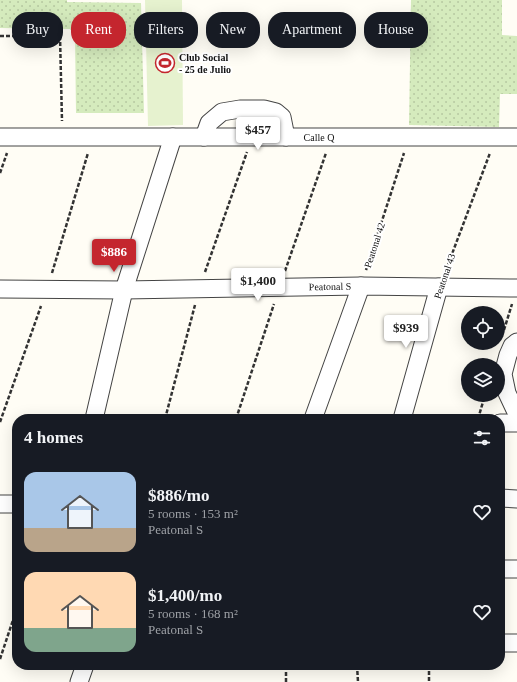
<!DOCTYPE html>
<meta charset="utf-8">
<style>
body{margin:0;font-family:Georgia,serif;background:#20242c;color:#f1f3f6;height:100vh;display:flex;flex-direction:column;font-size:15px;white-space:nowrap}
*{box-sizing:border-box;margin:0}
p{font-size:13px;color:#9ea1a6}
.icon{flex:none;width:22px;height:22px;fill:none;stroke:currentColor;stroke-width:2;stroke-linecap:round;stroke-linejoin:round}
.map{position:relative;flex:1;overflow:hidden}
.side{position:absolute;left:12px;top:414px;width:493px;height:256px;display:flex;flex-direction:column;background:#171b24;border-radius:16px;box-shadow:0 4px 16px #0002}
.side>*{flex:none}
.top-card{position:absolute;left:12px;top:12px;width:493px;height:36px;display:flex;gap:8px}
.tools{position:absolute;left:461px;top:306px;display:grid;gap:8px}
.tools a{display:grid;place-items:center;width:44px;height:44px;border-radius:50%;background:#171b24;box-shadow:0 4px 16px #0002;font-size:20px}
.price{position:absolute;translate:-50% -34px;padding:0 9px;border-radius:4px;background:#fff;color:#222;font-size:13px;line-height:26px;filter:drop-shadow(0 1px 2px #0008)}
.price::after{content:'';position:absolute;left:50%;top:24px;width:12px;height:9px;margin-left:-6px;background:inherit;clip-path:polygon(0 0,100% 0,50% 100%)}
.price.on{background:#c4262e;color:#fff}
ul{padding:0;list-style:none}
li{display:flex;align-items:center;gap:12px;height:100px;padding:0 12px}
li span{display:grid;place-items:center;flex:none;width:112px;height:80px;border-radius:12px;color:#555}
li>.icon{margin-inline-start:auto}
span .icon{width:48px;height:48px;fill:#fffc;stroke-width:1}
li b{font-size:17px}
h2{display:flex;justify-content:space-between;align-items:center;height:48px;padding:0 12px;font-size:17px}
.tag{padding:0 14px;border-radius:16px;background:#171b24;box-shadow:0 4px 16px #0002;font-size:14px;line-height:36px}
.tag.on{background:#c4262e;color:#fff}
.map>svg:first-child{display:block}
.park{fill:url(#park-dots)}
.pitch{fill:#e6f2cf}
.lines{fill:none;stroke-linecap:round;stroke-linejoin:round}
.minor-casing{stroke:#444;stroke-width:19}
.path{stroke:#333;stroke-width:2.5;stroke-dasharray:4 2;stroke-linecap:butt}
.minor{stroke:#fff;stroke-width:17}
.labels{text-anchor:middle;stroke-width:4;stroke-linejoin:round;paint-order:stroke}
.poi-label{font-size:10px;font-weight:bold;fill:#111;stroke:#fff;text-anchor:start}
.street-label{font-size:10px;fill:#111;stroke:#fff}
</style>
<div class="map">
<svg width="517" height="682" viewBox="0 0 517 682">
<defs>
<pattern id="park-dots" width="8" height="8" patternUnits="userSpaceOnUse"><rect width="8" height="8" fill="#d5ebbd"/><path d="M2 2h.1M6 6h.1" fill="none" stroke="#b6c8a1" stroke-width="1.8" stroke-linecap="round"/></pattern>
</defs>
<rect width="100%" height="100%" fill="#fffdf5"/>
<g class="park">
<polygon points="0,0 67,0 67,2 141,3 144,113 76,113 75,34 70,29 0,28"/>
<polygon points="411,0 502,0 502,35 517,36 517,94 500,94 499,127 409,125"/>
</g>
<polygon class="pitch" points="145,0 182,0 183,125 148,126"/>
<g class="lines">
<g class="minor-casing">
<g id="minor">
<polyline points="0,137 517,137"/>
<polyline points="204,137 209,123 222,112 240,109 264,109 276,112 282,117 286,137"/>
<polyline points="0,289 124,290 361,286 517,288"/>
<polyline points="517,342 512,346 508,355 503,374 507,393 515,410 517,412"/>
<polyline points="94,419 124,290 173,137"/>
<polyline points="313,419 361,286"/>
<polyline points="402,419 439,287"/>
<polyline points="500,423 517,423"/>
<polyline points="500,498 517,499"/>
<polyline points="0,504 17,504"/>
<polyline points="500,569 517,569"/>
<polyline points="500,643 517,643"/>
<polyline points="79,682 85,665"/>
</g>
</g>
<g class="path">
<polyline points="0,36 60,36 62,121"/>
<polyline points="0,173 7,153"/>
<polyline points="366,270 404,153"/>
<polyline points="446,270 490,153"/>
<polyline points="285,271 326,153"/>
<polyline points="205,272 247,152"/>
<polyline points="52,273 88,153"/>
<polyline points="504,330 512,304"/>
<polyline points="165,419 195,305"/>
<polyline points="236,419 274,304"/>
<polyline points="478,419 485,395"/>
<polyline points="0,422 41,306"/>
<polyline points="0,659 17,608"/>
<polyline points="357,665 358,682"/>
<polyline points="429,665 429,682"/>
<polyline points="286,682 286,665"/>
</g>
<use href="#minor" class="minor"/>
</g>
<defs>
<g id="stadium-ring" transform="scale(1)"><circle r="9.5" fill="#fff" stroke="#c4262e" stroke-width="1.5"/><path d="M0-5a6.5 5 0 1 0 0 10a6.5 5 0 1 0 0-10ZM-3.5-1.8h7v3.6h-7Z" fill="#c4262e"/></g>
</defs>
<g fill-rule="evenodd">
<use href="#stadium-ring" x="165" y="63"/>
</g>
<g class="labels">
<g class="poi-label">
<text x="179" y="61">Club Social<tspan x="179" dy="12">- 25 de Julio</tspan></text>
</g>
<g class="street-label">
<text x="319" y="141">Calle Q</text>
<text transform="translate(374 245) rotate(-72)" y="4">Peatonal 42</text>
<text transform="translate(444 276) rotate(-71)" y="4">Peatonal 43</text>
<text transform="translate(330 286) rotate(-1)" y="4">Peatonal S</text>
</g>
</g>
</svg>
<div class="tools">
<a><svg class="icon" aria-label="locate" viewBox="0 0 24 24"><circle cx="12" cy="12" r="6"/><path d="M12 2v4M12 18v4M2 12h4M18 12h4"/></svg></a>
<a><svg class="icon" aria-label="layers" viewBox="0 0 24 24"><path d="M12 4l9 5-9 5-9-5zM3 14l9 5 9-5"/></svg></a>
</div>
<b class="price" style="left:258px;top:151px">$457</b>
<b class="price on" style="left:114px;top:273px">$886</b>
<b class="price" style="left:258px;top:302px">$1,400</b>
<b class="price" style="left:406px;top:349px">$939</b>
<div class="top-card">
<a class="tag">Buy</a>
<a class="tag on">Rent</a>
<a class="tag">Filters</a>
<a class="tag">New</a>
<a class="tag">Apartment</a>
<a class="tag">House</a>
</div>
<section class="side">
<h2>4 homes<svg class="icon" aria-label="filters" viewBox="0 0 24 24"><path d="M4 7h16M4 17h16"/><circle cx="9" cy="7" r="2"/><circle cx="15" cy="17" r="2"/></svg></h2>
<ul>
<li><span style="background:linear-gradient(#a9c7e8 70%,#b9a48a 0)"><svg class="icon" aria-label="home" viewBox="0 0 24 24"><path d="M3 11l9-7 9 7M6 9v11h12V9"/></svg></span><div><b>$886/mo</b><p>5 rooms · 153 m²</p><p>Peatonal S</p></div><svg class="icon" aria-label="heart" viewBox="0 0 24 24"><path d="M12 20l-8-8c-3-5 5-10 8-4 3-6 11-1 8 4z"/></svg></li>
<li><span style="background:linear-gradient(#ffd9b3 70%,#7fa58c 0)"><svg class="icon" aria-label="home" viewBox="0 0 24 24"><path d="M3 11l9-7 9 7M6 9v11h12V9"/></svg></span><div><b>$1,400/mo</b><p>5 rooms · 168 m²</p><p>Peatonal S</p></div><svg class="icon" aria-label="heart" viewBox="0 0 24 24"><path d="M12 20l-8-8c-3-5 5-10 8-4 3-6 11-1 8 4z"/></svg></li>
</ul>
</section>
</div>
